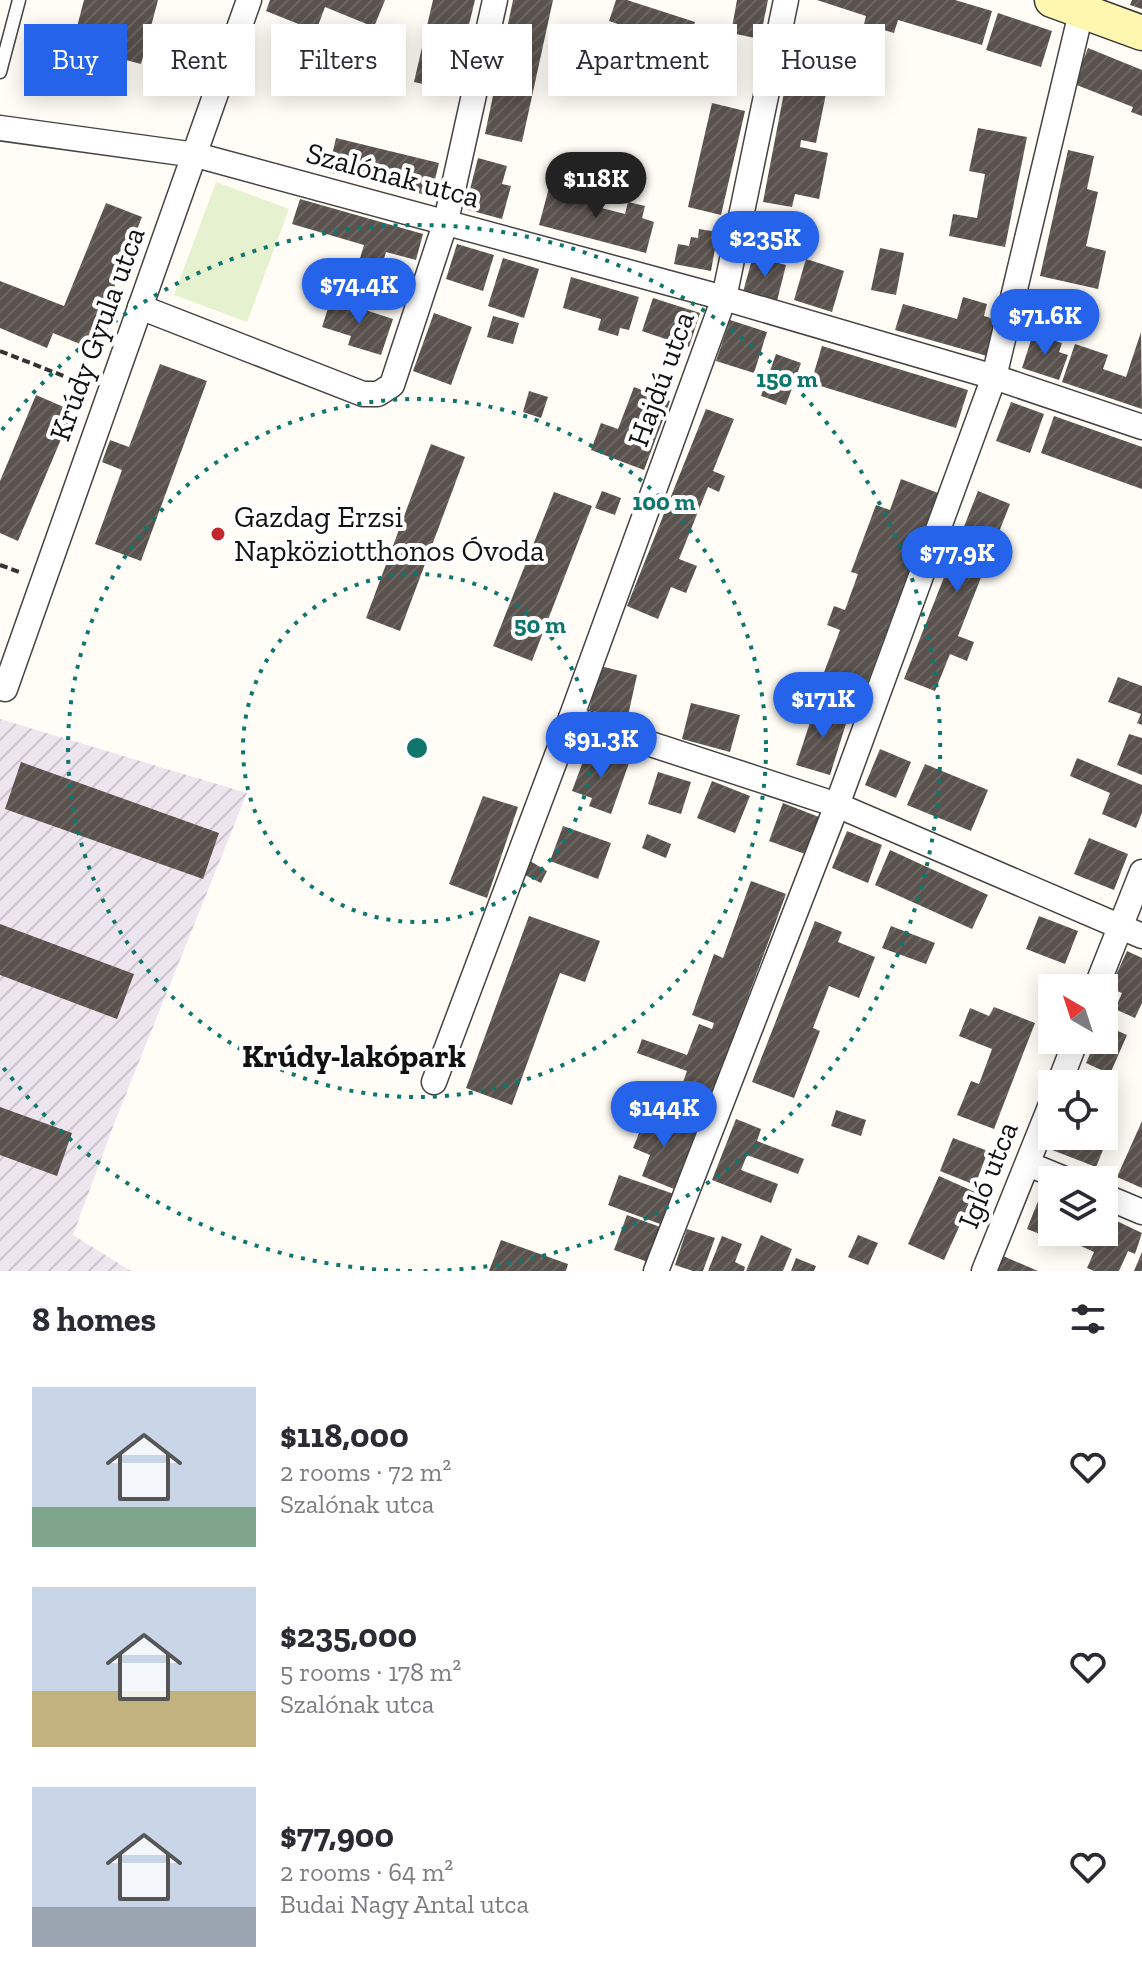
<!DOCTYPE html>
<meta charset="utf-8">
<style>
body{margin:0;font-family:"Zilla Slab",serif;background:#f7f7f7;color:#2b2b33;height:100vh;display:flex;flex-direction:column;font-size:30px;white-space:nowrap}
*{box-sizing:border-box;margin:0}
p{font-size:26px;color:#7c7c81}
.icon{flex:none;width:44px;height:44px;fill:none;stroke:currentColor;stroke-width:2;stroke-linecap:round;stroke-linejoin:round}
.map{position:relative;height:1271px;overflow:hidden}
.sheet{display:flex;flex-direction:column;background:#fff;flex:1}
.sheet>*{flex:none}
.hud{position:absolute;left:24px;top:24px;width:1094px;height:72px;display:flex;gap:16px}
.needle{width:52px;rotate:321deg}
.controls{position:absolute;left:1038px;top:974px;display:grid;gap:16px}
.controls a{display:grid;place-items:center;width:80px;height:80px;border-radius:0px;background:#fff;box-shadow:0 4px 20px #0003;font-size:40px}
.price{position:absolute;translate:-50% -68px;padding:0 18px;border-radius:28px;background:#2563eb;color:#fff;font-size:26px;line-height:52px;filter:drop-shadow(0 2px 4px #0008)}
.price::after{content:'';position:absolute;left:50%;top:48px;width:24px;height:18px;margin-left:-12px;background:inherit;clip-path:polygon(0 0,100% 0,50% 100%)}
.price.current{background:#222;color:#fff}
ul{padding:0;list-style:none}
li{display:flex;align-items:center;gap:24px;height:200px;padding:0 32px}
li span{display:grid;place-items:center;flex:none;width:224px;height:160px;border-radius:0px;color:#555}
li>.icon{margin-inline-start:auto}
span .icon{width:96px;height:96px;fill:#fffc;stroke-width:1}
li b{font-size:34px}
h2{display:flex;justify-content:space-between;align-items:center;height:96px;padding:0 32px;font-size:34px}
.pill{padding:0 28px;border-radius:0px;background:#fff;box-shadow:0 4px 20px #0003;font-size:28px;line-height:72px}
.pill.current{background:#2563eb;color:#fff}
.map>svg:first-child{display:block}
.industrial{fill:url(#industrial-furrows)}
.pitch{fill:#e6f2cf}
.building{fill:url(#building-hatch)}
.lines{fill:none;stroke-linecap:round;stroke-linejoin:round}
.lane-casing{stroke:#444;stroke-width:15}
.street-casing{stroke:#444;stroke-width:27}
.secondary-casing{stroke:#333;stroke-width:37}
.path{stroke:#333;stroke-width:4;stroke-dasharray:8 4;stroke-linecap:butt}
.lane{stroke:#fff;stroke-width:12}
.street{stroke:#fff;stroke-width:24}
.secondary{stroke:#fff6b0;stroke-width:34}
.ring{fill:none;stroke:#0f766e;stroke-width:4;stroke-dasharray:4 8}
.poi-dot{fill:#c4262e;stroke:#fff;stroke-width:3}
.labels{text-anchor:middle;stroke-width:8;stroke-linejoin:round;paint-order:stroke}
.street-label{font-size:30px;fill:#111;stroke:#fff}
.poi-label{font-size:30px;fill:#111;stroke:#fff;text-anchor:start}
.neighbourhood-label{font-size:32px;font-weight:bold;fill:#111;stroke:#fff}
.centre{fill:#0f766e;stroke:#fff;stroke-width:4}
.ring-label{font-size:24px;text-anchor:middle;font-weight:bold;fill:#0f766e;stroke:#fff;stroke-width:8;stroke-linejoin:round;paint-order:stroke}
</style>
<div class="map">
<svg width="1142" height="1271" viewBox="0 0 1142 1271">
<defs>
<pattern id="industrial-furrows" width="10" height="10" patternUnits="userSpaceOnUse" patternTransform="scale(2)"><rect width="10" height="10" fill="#eee6ef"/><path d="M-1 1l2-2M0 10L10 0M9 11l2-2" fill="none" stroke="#cbc4cc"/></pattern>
<pattern id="building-hatch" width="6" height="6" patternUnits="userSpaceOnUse" patternTransform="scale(2)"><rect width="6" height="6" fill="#5a524d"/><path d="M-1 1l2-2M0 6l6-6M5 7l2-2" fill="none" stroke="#6d6662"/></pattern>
</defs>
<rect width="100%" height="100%" fill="#fffdf5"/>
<polygon class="industrial" points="0,719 247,793 114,1124 73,1235 131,1271 0,1271"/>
<polygon class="pitch" points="216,182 289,209 247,322 174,295"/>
<g class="building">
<polygon points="84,0 158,0 141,64 72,46"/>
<polygon points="270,0 385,0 374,27 325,7 316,31 266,11"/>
<polygon points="433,0 475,0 453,91 414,82"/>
<polygon points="513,0 553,0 522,142 485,134"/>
<polygon points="616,0 627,0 695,22 683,59 631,42 635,30 609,21"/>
<polygon points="737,0 768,0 760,39 731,33"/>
<polygon points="817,0 955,0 992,11 982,45 898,20 894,33 864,24 866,16"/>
<polygon points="1132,0 1142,0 1142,9 1130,5"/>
<polygon points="998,13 1052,31 1041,67 986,50"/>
<polygon points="1088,48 1142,70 1142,116 1131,112 1133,107 1074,84"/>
<polygon points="791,56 832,64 816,143 801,140 800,147 828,153 819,199 795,194 792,207 763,202"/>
<polygon points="686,58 730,67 726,84 690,76 688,87 673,84 676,67"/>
<polygon points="712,103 745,111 721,215 688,207"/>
<polygon points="978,128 1027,137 1005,247 949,236 953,214 977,218 985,174 969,171"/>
<polygon points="336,138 439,163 431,196 328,172"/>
<polygon points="1068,150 1094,156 1087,189 1098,192 1086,246 1106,251 1098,289 1040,276"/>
<polygon points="478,158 507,166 502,184 511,186 502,219 465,209"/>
<polygon points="550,184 592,195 590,205 625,214 628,202 645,206 642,218 654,222 646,253 539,225"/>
<polygon points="300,199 423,234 416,260 386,252 376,285 354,278 364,245 292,224"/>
<polygon points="106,203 142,217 90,348 53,333 47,348 0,328 0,281 64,306"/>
<polygon points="699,229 718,232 711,271 674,264 678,244 689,246 691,237 698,238"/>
<polygon points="457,244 494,255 483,291 446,279"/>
<polygon points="880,248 904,253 896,295 871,290"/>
<polygon points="753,256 786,265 777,301 743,292"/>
<polygon points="503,258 539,269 524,318 488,306"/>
<polygon points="806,259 844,271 832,312 794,300"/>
<polygon points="571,277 639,297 629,330 620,328 618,336 598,330 601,319 563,308"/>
<polygon points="963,297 987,304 984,316 998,320 987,356 895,330 903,304 957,319"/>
<polygon points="653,298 700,313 689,347 642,331"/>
<polygon points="331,299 393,319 381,355 348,345 351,336 322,327"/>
<polygon points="434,313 472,327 451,385 413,371"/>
<polygon points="493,316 519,323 513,344 487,337"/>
<polygon points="730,320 767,332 754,373 716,361"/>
<polygon points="1141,332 1142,409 1062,382 1075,344 1108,355 1103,369 1126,377"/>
<polygon points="1033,334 1062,343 1059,352 1068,355 1059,380 1022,368"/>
<polygon points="822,346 968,390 956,428 811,383"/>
<polygon points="776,354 801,363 786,405 761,396"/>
<polygon points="160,364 207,381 141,561 95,544 122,470 102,462 110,440 129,447"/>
<polygon points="634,387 670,401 644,470 591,450 601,423 618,429"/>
<polygon points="529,391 548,397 541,418 523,412"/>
<polygon points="36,395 73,411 18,541 0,533 0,481"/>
<polygon points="1011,402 1044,414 1030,453 996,441"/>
<polygon points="706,409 734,419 713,471 725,476 719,492 708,487 679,559 697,566 686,593 671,587 658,619 627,606"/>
<polygon points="1054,416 1142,447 1142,489 1041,453"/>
<polygon points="431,444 465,457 400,631 366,618"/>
<polygon points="901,479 938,493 865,690 823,675 840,630 827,625 834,606 845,610 858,574 851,572 876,505 890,510"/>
<polygon points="602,491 621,498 615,515 595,508"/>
<polygon points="978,491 1010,504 958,636 974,642 967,661 950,654 935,691 904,679"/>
<polygon points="554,492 592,506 532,661 493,646"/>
<polygon points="600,666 637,675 627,720 589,710"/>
<polygon points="1118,677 1142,686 1142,725 1137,723 1141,714 1108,702"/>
<polygon points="691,703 740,715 730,752 682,739"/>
<polygon points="816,704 849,714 830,775 796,765"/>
<polygon points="1129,734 1142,738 1142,775 1117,765"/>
<polygon points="588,748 629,763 611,814 589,806 592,798 572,791"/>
<polygon points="880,749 911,762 896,798 865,785"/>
<polygon points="1077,758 1142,785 1142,813 1136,828 1102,814 1110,793 1070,776"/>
<polygon points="21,762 219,833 203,879 5,809"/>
<polygon points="925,764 988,790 971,831 907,805"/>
<polygon points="658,772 691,782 681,814 648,804"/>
<polygon points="712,781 750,796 735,833 697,818"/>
<polygon points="483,796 518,807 487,898 449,884"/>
<polygon points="783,803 819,817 805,854 769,841"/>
<polygon points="563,826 611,843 598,879 550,861"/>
<polygon points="847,831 882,845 868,883 832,868"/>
<polygon points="647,834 671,844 666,858 642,848"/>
<polygon points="1089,838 1128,854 1114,890 1074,874"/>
<polygon points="890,850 988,895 972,929 875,885"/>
<polygon points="530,861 547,871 541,883 523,874"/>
<polygon points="751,881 786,894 700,1127 671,1116 687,1071 637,1053 642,1039 687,1055 699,1024 712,1029 714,1023 692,1015 714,954 723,958"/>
<polygon points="529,916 600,941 585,982 560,973 512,1105 466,1088"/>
<polygon points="1039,916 1078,931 1065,964 1026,949"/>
<polygon points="815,921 842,932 838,942 875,957 859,998 829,986 813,1028 820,1031 794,1098 752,1082"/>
<polygon points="0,924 134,974 117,1019 0,975"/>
<polygon points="891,926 935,943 926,964 882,948"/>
<polygon points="1127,951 1142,958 1142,1003 1135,1018 1115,1009 1122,993 1110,988"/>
<polygon points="994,1007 1035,1023 994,1129 957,1115 971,1081 979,1084 992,1049 959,1036 970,1008 989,1016"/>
<polygon points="1104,1025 1127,1035 1110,1074 1086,1063 1096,1040 1104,1040"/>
<polygon points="0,1107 72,1133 57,1176 0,1155"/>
<polygon points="836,1110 866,1120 861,1136 831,1126"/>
<polygon points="647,1113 696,1132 674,1189 642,1176 650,1155 633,1148"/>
<polygon points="736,1119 761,1129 757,1141 804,1159 798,1174 747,1155 741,1170 778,1184 771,1203 712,1180"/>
<polygon points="1142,1121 1142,1188 1117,1177"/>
<polygon points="1052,1136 1097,1136 1107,1140 1096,1167 1047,1148"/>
<polygon points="953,1138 988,1151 975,1185 940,1171"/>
<polygon points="619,1175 674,1194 663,1225 608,1205"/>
<polygon points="939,1176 975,1192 944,1260 908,1244"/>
<polygon points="1042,1191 1052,1195 1052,1232 1056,1232 1053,1239 1027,1229"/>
<polygon points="627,1215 663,1228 651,1263 614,1250"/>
<polygon points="1104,1215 1142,1233 1135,1254 1128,1251 1119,1271 1094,1271 1087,1268 1094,1252 1072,1242 1077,1232 1104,1232"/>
<polygon points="687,1229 715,1238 703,1271 693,1271 675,1265"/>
<polygon points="761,1235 792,1249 783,1271 746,1271"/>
<polygon points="858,1235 878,1243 868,1265 848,1257"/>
<polygon points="722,1236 742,1244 735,1262 745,1267 744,1271 708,1271"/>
<polygon points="501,1240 568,1264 566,1271 489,1271"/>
<polygon points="1142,1252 1142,1271 1134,1271"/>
<polygon points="1003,1256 1038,1271 997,1271"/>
<polygon points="796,1258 816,1266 814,1271 791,1271"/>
</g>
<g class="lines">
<g class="lane-casing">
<polyline id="lane" points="0,72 19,0"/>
</g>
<g class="street-casing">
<g id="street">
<polyline points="0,128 196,155 724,298 994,377 1142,427"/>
<polyline points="140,307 363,394 378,394 392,385 446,221 495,0"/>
<polyline points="5,689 249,0"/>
<polyline points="571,718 837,805 1142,936"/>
<polyline points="1096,988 1142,872"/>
<polyline points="434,1082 571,718 724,298 786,0"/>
<polyline points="1059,1084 1076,1040"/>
<polyline points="1028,1164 1067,1180"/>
<polyline points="1104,1196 1142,1212"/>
<polyline points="656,1271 837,805 994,377 1084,0"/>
<polyline points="984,1271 1052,1102"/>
</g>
</g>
<g class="secondary-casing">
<polyline id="secondary" points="1052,0 1142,33"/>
</g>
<g class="path">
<polyline points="0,351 89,386"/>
<polyline points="0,565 22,573"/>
</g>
<use href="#lane" class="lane"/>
<use href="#street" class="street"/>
<use href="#secondary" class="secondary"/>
</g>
<g class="ring">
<circle cx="417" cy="748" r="174"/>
<circle cx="417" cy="748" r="349"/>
<path d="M412 1271A523 523 0 0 1 2 1066M2 430A523 523 0 1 1 422 1271"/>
</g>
<circle class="poi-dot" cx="218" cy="534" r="8"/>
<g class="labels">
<g class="street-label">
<text transform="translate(393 175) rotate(15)" y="10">Szalónak utca</text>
<text transform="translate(97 334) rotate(-70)" y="10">Krúdy Gyula utca</text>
<text transform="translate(661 379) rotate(-70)" y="10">Hajdú utca</text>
<text transform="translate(988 1175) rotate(-68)" y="10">Igló utca</text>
</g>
<g class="poi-label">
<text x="234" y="527">Gazdag Erzsi<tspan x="234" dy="34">Napköziotthonos Óvoda</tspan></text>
</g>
<g class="neighbourhood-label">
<text x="354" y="1067">Krúdy-lakópark</text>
</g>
</g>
<circle cx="417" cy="748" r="12" class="centre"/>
<g class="ring-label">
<text x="787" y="387">150 m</text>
<text x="664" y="510">100 m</text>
<text x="540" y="633">50 m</text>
</g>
</svg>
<div class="controls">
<a><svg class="needle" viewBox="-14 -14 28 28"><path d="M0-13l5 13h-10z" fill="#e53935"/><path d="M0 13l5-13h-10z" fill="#7c7c81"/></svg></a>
<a><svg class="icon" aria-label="locate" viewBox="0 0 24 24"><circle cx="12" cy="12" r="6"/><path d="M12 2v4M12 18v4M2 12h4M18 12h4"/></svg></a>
<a><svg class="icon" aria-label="layers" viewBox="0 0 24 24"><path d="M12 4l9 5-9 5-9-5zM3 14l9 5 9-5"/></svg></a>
</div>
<b class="price current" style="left:596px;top:220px">$118K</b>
<b class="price" style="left:765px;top:279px">$235K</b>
<b class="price" style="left:359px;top:326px">$74.4K</b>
<b class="price" style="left:1045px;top:357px">$71.6K</b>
<b class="price" style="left:957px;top:594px">$77.9K</b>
<b class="price" style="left:823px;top:740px">$171K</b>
<b class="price" style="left:601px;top:780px">$91.3K</b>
<b class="price" style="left:664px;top:1149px">$144K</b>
<div class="hud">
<a class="pill current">Buy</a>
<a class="pill">Rent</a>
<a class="pill">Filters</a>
<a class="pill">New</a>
<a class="pill">Apartment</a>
<a class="pill">House</a>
</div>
</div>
<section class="sheet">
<h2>8 homes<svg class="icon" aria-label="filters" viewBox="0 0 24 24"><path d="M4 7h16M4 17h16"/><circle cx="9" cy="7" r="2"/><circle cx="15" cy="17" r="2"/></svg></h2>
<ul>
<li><span style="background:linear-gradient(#c9d6e8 75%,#7fa58c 0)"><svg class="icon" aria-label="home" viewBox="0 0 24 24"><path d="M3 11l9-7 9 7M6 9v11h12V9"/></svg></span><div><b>$118,000</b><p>2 rooms · 72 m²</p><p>Szalónak utca</p></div><svg class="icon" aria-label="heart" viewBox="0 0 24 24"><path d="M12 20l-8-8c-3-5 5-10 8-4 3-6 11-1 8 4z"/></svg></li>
<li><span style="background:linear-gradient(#c9d6e8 65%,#c2b280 0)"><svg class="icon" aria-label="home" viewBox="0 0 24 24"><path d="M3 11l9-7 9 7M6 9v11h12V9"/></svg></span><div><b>$235,000</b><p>5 rooms · 178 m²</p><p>Szalónak utca</p></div><svg class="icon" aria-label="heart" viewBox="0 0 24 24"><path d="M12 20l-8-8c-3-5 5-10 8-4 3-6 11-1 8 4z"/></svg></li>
<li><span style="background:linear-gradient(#c9d6e8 75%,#9aa5b1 0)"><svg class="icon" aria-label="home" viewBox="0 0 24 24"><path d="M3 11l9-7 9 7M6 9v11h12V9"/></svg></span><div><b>$77,900</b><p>2 rooms · 64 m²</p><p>Budai Nagy Antal utca</p></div><svg class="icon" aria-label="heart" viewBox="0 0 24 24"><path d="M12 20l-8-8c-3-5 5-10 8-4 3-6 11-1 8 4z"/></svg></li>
</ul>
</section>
